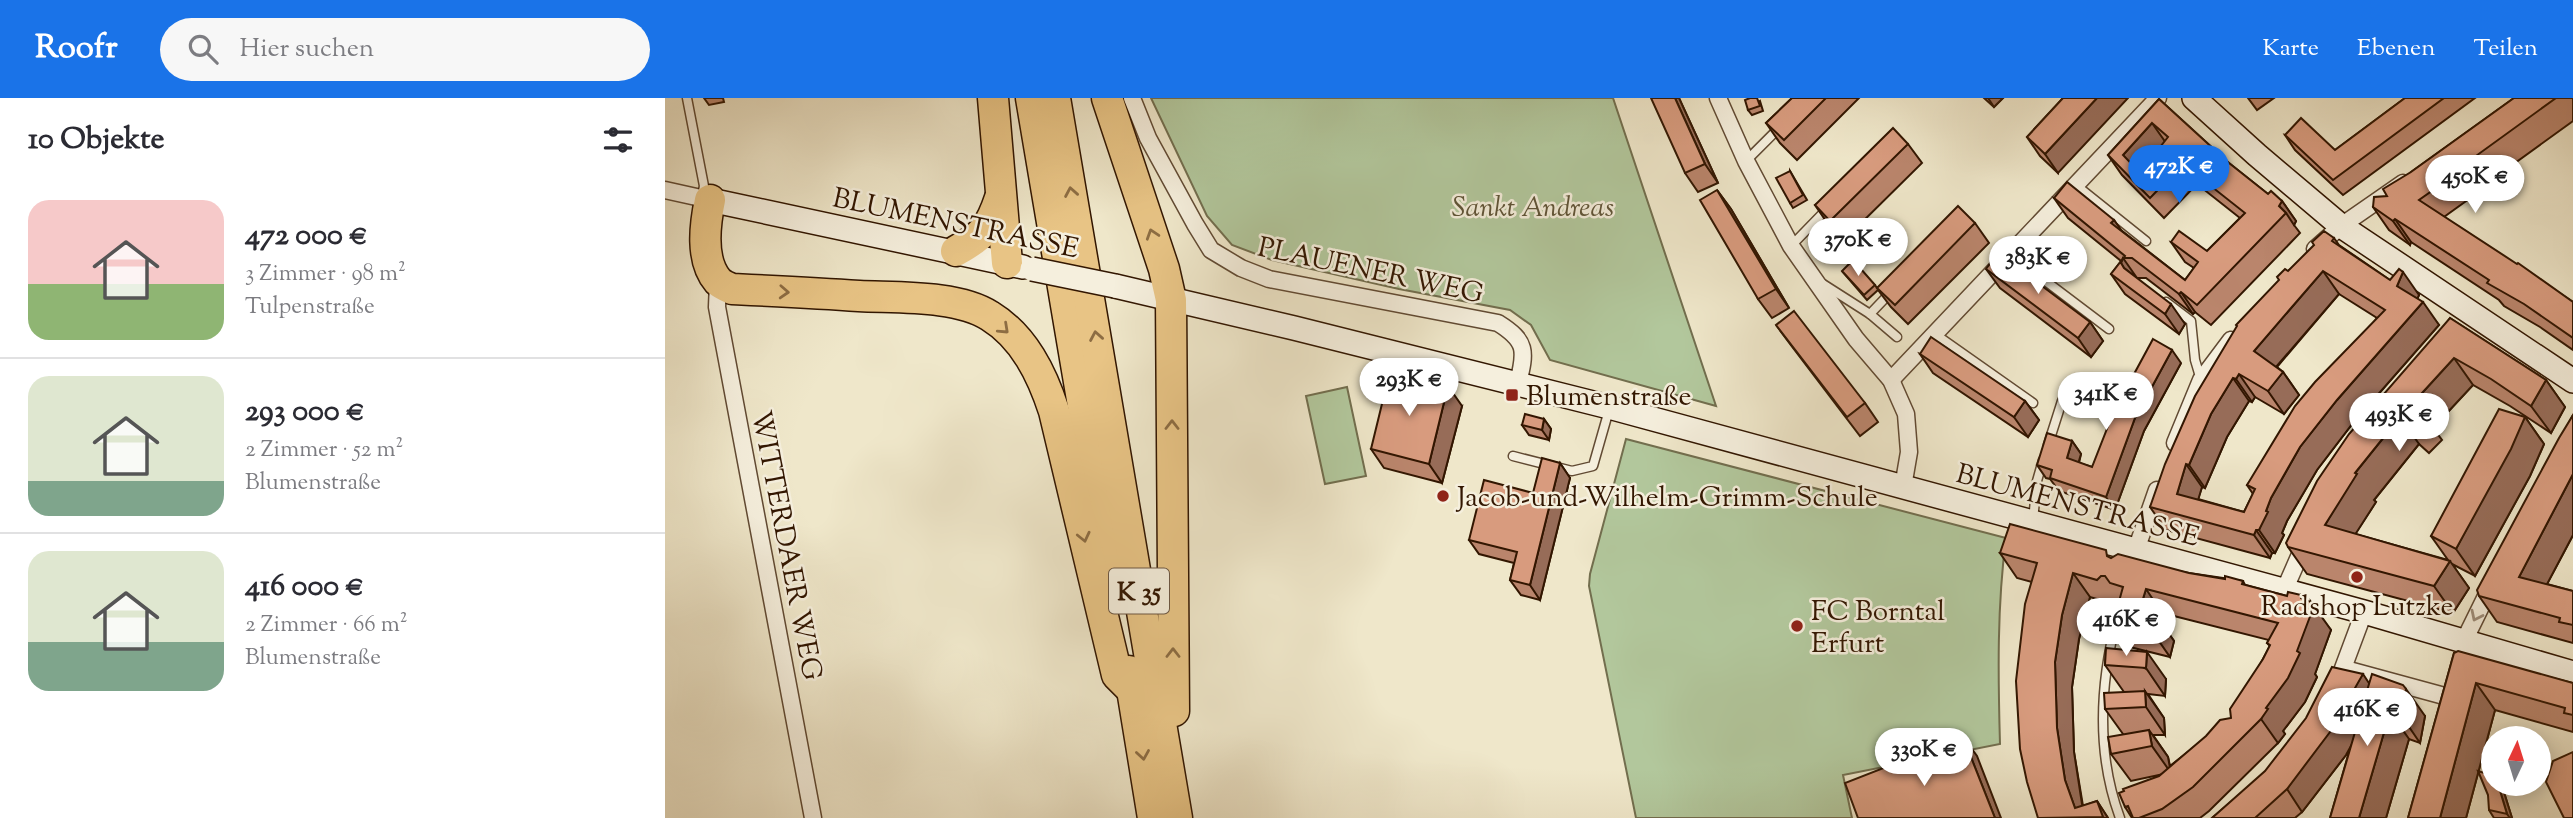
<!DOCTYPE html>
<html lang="de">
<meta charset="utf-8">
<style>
body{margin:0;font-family:"Sorts Mill Goudy",serif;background:#f7f7f7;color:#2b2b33;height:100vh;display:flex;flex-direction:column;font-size:26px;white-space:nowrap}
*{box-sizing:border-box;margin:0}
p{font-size:23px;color:#7c7c81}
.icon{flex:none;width:38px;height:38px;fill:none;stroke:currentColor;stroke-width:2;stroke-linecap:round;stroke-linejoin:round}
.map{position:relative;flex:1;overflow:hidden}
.side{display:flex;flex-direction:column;background:#fff;width:665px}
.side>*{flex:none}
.needle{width:46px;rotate:4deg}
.tools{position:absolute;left:1816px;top:628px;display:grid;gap:14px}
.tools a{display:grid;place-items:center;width:70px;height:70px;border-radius:50%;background:#fff;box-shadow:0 4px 18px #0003;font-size:35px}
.price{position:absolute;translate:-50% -60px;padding:0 16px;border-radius:24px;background:#fff;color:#222;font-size:23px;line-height:46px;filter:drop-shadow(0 2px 4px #0008)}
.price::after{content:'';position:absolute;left:50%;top:42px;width:21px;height:16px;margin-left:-10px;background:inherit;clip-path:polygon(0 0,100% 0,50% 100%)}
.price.on{background:#1a73e8;color:#fff}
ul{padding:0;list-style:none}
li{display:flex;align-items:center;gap:21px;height:175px;padding:0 28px}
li+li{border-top:2px solid #e1e1e2}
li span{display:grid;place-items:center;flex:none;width:196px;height:140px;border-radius:21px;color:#555}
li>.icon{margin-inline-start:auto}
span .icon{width:84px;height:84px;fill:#fffc;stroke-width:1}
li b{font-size:30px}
h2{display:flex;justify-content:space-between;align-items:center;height:84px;padding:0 28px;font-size:30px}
header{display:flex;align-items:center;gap:42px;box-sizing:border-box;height:98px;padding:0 35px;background:#1a73e8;color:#fff}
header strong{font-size:33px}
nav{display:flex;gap:38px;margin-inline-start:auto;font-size:24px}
.search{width:490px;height:63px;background:#f7f7f7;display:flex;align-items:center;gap:18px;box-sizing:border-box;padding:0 24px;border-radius:38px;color:#7c7c81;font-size:26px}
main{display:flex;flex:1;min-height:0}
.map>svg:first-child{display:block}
.garden{fill:#b2c79c;stroke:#726e4e;stroke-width:2}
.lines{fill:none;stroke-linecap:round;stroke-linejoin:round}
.lane-casing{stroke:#614a33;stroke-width:11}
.street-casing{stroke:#614a33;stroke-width:19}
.secondary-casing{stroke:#321601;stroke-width:26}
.highway-casing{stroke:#321601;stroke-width:33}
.lane{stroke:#f5efdd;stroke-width:8}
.street{stroke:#f5efdd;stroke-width:16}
.secondary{stroke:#f5efdd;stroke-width:23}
.highway{stroke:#e8c485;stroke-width:30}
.secondary-bridge-casing{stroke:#321601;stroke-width:26;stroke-linecap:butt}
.secondary-bridge{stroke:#f5efdd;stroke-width:23}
.wall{fill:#ba856c;stroke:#321601;stroke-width:2;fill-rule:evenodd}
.shaded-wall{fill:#976c58;stroke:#321601;stroke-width:2}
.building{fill:#d89b7e;stroke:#321601;stroke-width:2;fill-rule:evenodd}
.oneway{stroke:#8d6d43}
.oneway2{stroke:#9d8d7a}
.poi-dot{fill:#8f2418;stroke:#f5efdd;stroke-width:2.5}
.labels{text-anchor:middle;stroke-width:5;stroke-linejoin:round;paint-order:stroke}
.shield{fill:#f5efdd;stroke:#6c5743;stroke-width:2}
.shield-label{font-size:26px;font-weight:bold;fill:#321601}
.park-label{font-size:28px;font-style:italic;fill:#5f5437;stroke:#f5efdd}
.street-label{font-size:28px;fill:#321601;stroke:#f5efdd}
.poi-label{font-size:28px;fill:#321601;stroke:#f5efdd;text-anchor:start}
</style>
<header>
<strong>Roofr</strong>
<div class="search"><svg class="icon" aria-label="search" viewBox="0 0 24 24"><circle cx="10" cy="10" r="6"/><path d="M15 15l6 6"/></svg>Hier suchen</div>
<nav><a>Karte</a><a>Ebenen</a><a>Teilen</a></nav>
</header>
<main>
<section class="side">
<h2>10 Objekte<svg class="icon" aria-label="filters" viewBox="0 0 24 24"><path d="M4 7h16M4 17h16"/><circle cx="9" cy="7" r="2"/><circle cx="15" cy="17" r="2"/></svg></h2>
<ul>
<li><span style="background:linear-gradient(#f6c9c9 60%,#8fb573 0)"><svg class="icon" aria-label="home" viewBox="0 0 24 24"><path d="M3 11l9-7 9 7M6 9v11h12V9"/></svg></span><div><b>472 000 €</b><p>3 Zimmer · 98 m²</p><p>Tulpenstraße</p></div></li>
<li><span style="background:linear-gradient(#dfe7d0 75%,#7fa58c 0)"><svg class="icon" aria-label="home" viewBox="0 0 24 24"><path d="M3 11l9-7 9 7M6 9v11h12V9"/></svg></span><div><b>293 000 €</b><p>2 Zimmer · 52 m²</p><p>Blumenstraße</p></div></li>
<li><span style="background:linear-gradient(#dfe7d0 65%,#7fa58c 0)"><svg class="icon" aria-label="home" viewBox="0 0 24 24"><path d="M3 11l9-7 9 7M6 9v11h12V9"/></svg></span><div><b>416 000 €</b><p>2 Zimmer · 66 m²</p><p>Blumenstraße</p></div></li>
</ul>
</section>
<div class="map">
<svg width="1908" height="720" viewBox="0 0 1908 720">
<rect width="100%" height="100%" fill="#efe7ca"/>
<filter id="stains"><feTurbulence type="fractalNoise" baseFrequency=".00286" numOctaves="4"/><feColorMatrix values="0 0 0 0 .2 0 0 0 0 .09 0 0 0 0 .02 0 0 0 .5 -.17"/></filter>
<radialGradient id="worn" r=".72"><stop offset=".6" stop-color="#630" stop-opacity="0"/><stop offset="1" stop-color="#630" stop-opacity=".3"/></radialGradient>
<g class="garden">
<polygon points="486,0 948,0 1051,308 885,262 866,227 845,212 734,191 607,162 567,147 542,118"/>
<polygon points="682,289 701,378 660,386 641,298"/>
<path d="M961,341L1341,440C1332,509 1333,576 1335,646L1178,677L1187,720H971L924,488L925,476Z"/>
</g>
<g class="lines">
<g class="lane-casing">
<g id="lane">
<polyline points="22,0 39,88 37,97"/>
<polyline points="1081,63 1115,29"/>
<polyline points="1411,87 1481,143"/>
<polyline points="1126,148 1163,110"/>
<polyline points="1345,156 1444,231"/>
<polyline points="1158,186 1205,216 1232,239"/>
<polyline points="1501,204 1526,223 1530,262 1536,282"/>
<polyline points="1205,216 1227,193"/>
<polyline points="1270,236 1368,305"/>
<polyline points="1383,347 1397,303"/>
<polyline points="848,358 907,373 928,368 944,312"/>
<polyline points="1368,422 1372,383 1378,362"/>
<path d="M1452,520C1435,585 1431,655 1455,720"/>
</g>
</g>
<g class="street-casing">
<g id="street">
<path d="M467,0L483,40L530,126L546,152L576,170L604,181L833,225C862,243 861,253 853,285"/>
<polyline points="1053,0 1081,63 1126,148 1191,241 1226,282 1241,316 1244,354 1238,389"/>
<polyline points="0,92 45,102"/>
<polyline points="1650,151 1676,128 1738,85"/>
<polyline points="53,184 52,209 148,720"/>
<polyline points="1226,282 1493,0"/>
<polyline points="1510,345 1536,282 1566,242"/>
<polyline points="1471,452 1492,392"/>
<polyline points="1619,493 1640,445"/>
<polyline points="1799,543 1828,484"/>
<polyline points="1680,571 1783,599"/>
<polyline points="1671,589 1699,514"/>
</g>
</g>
<g class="secondary-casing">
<g id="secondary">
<polyline points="1529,0 1592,57 1676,128 1908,283"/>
<polyline points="45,102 358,169"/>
<polyline points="450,188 629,230 944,309 1699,514 1908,575"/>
</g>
</g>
<g class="highway-casing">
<g id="highway">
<polyline points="328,0 342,165"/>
<polyline points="366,0 447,479"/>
<polyline points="390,0 512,720"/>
<polyline points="442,0 499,171 506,202 509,613"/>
<path d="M45,102C40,126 35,162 53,183C56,186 62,189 67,191C109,193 152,195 194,198C232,200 293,197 325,218C359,239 377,276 389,313L452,577L468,593"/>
<path d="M291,153C318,138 325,130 335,100"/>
<polyline points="464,573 488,720"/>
</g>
</g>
<use href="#lane" class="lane"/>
<use href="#street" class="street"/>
<use href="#secondary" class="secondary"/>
<use href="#highway" class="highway"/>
<g class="secondary-bridge-casing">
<polyline id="secondary-bridge" points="367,171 450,188"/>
</g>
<use href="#secondary-bridge" class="secondary-bridge"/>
</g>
<g class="wall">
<polygon points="39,0 58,0 59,4 44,7"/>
<polygon points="1014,0 1053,85 1033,94 1020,75"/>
<polygon points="1127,0 1194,0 1132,62 1115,45 1101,25"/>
<polygon points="1319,0 1338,0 1329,9"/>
<polygon points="1398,0 1393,75 1375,58 1362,39"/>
<polygon points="1583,0 1609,0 1592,12"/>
<polygon points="1740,0 1810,0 1678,97 1630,52 1620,37 1670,52"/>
<polygon points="1849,0 1908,0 1908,23 1803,99 1804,101 1779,119 1908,204 1908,252 1875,229 1839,208 1834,202 1746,144 1745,147 1724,132 1708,109 1722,98 1746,74"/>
<path d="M1494,1L1564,65L1603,96L1617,103L1631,123L1629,127L1635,135L1546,227L1530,214L1528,216L1481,180H1472L1520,226L1514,236L1460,196L1446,176L1456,163L1403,120L1389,100L1449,122L1456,132L1520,182L1529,170L1520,164L1506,144L1542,153L1575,120L1532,86L1499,120L1457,77L1443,57ZM1493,54L1499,63L1481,81L1475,74Z"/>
<polygon points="1095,3 1098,13 1087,17 1083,12"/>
<polygon points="1243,46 1257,65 1179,142 1163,126 1150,107"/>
<polygon points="1125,73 1142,102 1128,110 1125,105"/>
<polygon points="1052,92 1066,111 1124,210 1107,220 1093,201"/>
<polygon points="1310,125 1324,145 1243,226 1226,209 1213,192 1202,202 1177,173 1210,187 1212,190"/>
<path d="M1669,140L1674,147L1725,182L1754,197L1752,201L1774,227L1688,325L1652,372L1622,423L1617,435L1619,437L1610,455H1607L1605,460L1501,432L1485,409L1623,173ZM1674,196L1712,220L1582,387L1588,396L1579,414L1533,401L1537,389L1540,390L1562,339L1584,303L1587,304L1590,299L1619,316L1634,297L1618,274L1612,269Z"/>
<polygon points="1321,171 1425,224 1438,243 1426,259 1335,190"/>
<polygon points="1785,220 1881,282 1900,309 1886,335 1845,308 1808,287 1768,330 1777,342 1764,355 1754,346 1709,402 1711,404 1690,436 1783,462 1766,438 1860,319 1879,346 1865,378 1810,478 1787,466 1804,490 1788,515 1642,476 1623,449"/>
<polygon points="1111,227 1200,305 1213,324 1195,338 1125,246"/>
<polygon points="1255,256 1360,303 1374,322 1363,339 1268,275"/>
<polygon points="1516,265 1479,333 1450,412 1394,393 1385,381 1381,380 1372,367 1407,343 1416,356 1414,365 1427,369"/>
<polygon points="797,308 777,385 719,370 706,351"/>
<polygon points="1908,317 1908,437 1882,486 1908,493 1908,545 1832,524 1814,498"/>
<polygon points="879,321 886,331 884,342 864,337 857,327"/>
<polygon points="895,365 905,380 875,502 856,497 845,482 849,465 814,456 804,442 868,395"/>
<polygon points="1335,455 1446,460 1524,475 1578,483 1580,487 1622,498 1636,497 1666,532 1650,576 1652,579 1640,604 1618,633 1620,636 1613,645 1544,713 1535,720 1467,720 1460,709 1494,677 1466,683 1446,656 1458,636 1440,611 1459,594 1440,567 1441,550 1501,581 1500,598 1483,596 1499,620 1500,637 1488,637 1503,659 1505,668 1566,620 1605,548 1602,545 1604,542 1497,515 1495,523 1509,543 1505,559 1465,549 1448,525 1454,502 1453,502 1449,506 1425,499 1414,541 1407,589 1409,654 1418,708 1432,703 1443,720 1373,720 1367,484 1352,480"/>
<polygon points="1789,555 1908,585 1908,634 1830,612 1801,720 1743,720"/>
<path d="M1704,586L1760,618L1755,645L1744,641L1721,720H1665L1686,647L1681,657L1637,714L1630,720H1547ZM1709,606L1711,610L1709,621L1702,619Z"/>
<polygon points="1829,686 1836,686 1837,688 1847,720 1829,720 1824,712"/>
</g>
<g class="shaded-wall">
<polygon points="1010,0 1014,0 1053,85 1040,66"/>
<polygon points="1323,0 1338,0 1329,9"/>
<polygon points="1432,0 1463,0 1393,75 1380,56"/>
<polygon points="1487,25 1501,45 1472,77 1458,57"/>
<polygon points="1052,92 1066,111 1124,210 1111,191"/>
<polygon points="1617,103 1631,123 1629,127 1621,115 1614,108"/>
<polygon points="1730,121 1746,144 1745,147 1728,123"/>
<polygon points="1449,122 1463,142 1446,125"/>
<polygon points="1458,160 1472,180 1459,170 1456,165"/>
<polygon points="1658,173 1674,196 1605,276 1589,253"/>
<polygon points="1738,174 1754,197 1748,211 1732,188"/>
<polygon points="1516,194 1530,214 1528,216 1514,196"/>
<polygon points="1758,204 1774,227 1688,325 1652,372 1622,423 1617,435 1619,437 1610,455 1594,432 1606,400 1635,349 1672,302"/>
<polygon points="1506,206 1520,226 1514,236 1500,216"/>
<polygon points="1425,224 1438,243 1426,259 1413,240"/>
<polygon points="1507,252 1516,265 1479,333 1450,412 1441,399 1470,320"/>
<polygon points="1789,260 1808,287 1768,330 1758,315 1747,306"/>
<polygon points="1618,274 1634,297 1619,316 1603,293"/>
<polygon points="1574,276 1590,299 1587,304 1571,281"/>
<polygon points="1568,280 1584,303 1562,339 1540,390 1524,367 1546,316"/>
<polygon points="1881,282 1900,309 1886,335 1866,308"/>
<polygon points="783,288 797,308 777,385 764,366"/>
<polygon points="1360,303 1374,322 1363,339 1349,319"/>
<polygon points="1735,319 1754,346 1709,402 1711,404 1679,454 1660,427 1690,375"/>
<polygon points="1860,319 1879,346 1865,378 1810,478 1791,451"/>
<polygon points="879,321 886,331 884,342 877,332"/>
<polygon points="1407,343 1416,356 1411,373 1402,360"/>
<polygon points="895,365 905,380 875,502 865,487"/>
<polygon points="1521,366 1537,389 1528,419 1512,396"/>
<polygon points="1908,376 1908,437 1872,505 1854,479"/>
<polygon points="1591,432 1607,455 1605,460 1589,437"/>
<polygon points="1785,463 1804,490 1788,515 1769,488"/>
<polygon points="1408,475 1425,499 1414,541 1407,589 1409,654 1417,706 1422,720 1410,710 1400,682 1392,630 1390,564 1397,517"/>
<polygon points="1481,491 1497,515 1495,523 1509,543 1505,559 1474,514"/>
<polygon points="1636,497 1647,513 1646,504 1666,532 1650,576 1652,579 1640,604 1618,633 1620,636 1613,645 1596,621 1601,610"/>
<polygon points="1482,554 1501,581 1500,598 1481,570"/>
<polygon points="1698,576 1713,599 1701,596 1709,606 1681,657 1637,714 1622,691"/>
<polygon points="1811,585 1830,612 1801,720 1775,720"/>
<polygon points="1741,591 1760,618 1755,645 1736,617"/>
<polygon points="1480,593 1499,620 1500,637 1481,609"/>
<polygon points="1725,614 1744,641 1721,720 1694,720"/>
<polygon points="1484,632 1503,659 1506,675 1487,648"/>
<polygon points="1298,639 1312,658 1336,720 1330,720"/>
<polygon points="1833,686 1836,686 1837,688 1847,720 1845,720 1842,716"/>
<polygon points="1432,703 1443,720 1438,720"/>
</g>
<g class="building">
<polygon points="986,0 1010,0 1040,66 1020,75"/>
<polygon points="1085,0 1092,0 1095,8 1083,12 1080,2"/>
<polygon points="1127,0 1161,0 1119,42 1101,25"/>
<polygon points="1398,0 1432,0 1380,56 1362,39"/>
<polygon points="1740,0 1779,0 1668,82 1620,37 1636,20 1670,52"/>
<polygon points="1849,0 1891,0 1786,76 1788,78 1754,102 1852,166 1853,165 1908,204 1908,240 1859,206 1822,185 1824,182 1730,121 1728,123 1708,109 1709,99 1722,98 1718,91 1746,74"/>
<path d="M1494,1L1564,65L1603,96L1606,93L1617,103L1614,108L1621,115L1532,207L1516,194L1514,196L1467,160H1458L1456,165L1459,170L1506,206L1500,216L1446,176L1460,158L1389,100L1402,84L1449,122L1446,125L1520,182L1533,164L1506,144L1514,133L1542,153L1580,115L1518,66L1485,100L1443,57ZM1487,25L1503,39L1492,53L1501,61L1481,81L1458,57Z"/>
<polygon points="1228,30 1243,46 1165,123 1150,107"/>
<polygon points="1125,73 1138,97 1125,105 1111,80"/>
<polygon points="1052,92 1111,191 1093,201 1035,102"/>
<polygon points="1293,108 1310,125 1230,207 1212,190"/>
<path d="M1659,133L1669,140L1667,143L1725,182L1734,171L1738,174L1732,188L1758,204L1672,302L1635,349L1606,400L1601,413L1603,414L1594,432H1591L1589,437L1485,409L1500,366L1530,298L1572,228L1571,227L1614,182L1612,179L1620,171L1623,173L1649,147L1647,144ZM1658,173L1720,212L1650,284L1630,308L1582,387L1590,391L1579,414L1512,396L1521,366L1524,367L1546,316L1568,280L1571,281L1574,276L1603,293L1618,274L1589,253Z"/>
<polygon points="1333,155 1425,224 1413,240 1321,171"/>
<polygon points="1188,162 1210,187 1199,197 1177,173"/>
<polygon points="1129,213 1200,305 1182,319 1111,227"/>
<polygon points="1785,220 1881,282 1866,308 1826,281 1789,260 1747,306 1758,315 1745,328 1735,319 1690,375 1692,376 1660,427 1785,463 1769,488 1623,449 1621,445 1652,383 1684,336"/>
<polygon points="1266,239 1360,303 1349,319 1255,256"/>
<polygon points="1488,241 1507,252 1470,320 1441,399 1385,380 1387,372 1372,367 1382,335 1407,343 1402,360 1427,369 1449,313"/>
<polygon points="725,273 783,288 764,366 706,351"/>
<polygon points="1834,311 1860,319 1846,351 1791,451 1766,438"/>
<polygon points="860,316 879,321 877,332 857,327"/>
<polygon points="1908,317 1908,376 1854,479 1908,493 1908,527 1894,524 1895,520 1814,498 1812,492 1894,340"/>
<polygon points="877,360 895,365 865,487 845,482 852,454 804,442 819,382 868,395"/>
<polygon points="1345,426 1441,452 1442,458 1446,460 1453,456 1524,475 1560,481 1560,478 1578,483 1577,486 1622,498 1623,494 1636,497 1636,500 1646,504 1649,508 1632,553 1635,555 1623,580 1601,610 1603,611 1596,621 1528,689 1497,711 1474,720 1468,720 1463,708 1460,709 1454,695 1459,693 1458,691 1494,678 1541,638 1555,622 1566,620 1565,611 1598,561 1605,547 1602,545 1613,525 1481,491 1474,514 1492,519 1488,535 1448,525 1458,489 1445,485 1440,478 1436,478 1432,482 1408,475 1397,517 1390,564 1392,630 1400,682 1410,710 1432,703 1438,719 1373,720 1362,684 1355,651 1351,583 1360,506 1372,465 1335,455"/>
<polygon points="1441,550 1482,554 1481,570 1440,567"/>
<polygon points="1793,553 1908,585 1908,617 1899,615 1900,610 1811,585 1775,720 1743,720 1789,555"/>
<polygon points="1667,569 1698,576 1665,634 1622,691 1590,720 1547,720 1600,673 1641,620"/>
<polygon points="1707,576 1738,587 1741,591 1736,617 1725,614 1694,720 1665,720 1695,617 1709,621 1714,600 1701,596"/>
<polygon points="1480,593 1481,609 1440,611 1439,595"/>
<polygon points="1484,632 1487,648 1446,656 1443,639"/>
<polygon points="1298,639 1330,720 1193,720 1180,685"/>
<polygon points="1908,654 1908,720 1899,720 1881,684 1888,663"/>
<polygon points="1813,673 1829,678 1829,686 1833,686 1842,716 1824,712 1823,697"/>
</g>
<defs><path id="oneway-chevron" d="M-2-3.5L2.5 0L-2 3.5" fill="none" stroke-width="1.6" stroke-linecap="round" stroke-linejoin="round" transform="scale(1.75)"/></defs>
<g class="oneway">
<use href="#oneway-chevron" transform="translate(406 94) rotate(-100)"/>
<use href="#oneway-chevron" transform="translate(487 136) rotate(-108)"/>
<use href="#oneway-chevron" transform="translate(119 194) rotate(3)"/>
<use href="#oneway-chevron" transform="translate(339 231) rotate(43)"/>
<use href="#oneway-chevron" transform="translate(431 238) rotate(-100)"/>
<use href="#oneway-chevron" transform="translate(507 327) rotate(-90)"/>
<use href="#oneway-chevron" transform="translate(419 439) rotate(77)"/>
<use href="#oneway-chevron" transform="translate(508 555) rotate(-90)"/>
<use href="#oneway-chevron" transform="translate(478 657) rotate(81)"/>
</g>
<use class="oneway2" href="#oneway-chevron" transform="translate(1811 518) rotate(116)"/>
<g class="poi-dot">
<rect x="840" y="290" width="14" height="14" rx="3.5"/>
<circle cx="778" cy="398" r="7"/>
<circle cx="1692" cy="479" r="7"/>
<circle cx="1132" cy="528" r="7"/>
</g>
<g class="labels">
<rect class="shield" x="444" y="470.5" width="60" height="45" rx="5"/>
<g class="shield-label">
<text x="474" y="502">K 35</text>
</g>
<g class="park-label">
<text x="868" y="118">Sankt Andreas</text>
</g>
<g class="street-label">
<text transform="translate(291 124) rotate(12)" y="10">BLUMENSTRASSE</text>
<text transform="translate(706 171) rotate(12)" y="10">PLAUENER WEG</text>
<text transform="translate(1413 406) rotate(15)" y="10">BLUMENSTRASSE</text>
<text transform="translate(123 447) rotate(79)" y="10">WITTERDAER WEG</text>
</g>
<g class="poi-label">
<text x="861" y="307">Blumenstraße</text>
<text x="792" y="408">Jacob-und-Wilhelm-Grimm-Schule</text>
<text x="1692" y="517" text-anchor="middle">Radshop Lutzke</text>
<text x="1146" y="522">FC Borntal<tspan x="1146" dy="32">Erfurt</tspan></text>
</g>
</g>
<rect width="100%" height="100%" filter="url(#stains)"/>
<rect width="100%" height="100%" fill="url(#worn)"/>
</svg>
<div class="tools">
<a><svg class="needle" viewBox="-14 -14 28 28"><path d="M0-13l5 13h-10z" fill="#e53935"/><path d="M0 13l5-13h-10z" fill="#7c7c81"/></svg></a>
</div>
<b class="price on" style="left:1514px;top:107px">472K €</b>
<b class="price" style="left:1810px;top:117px">450K €</b>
<b class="price" style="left:1193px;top:180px">370K €</b>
<b class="price" style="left:1373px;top:198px">383K €</b>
<b class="price" style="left:744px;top:320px">293K €</b>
<b class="price" style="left:1441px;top:334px">341K €</b>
<b class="price" style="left:1734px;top:355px">493K €</b>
<b class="price" style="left:1461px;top:560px">416K €</b>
<b class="price" style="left:1702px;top:650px">416K €</b>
<b class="price" style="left:1259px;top:690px">330K €</b>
</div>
</main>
